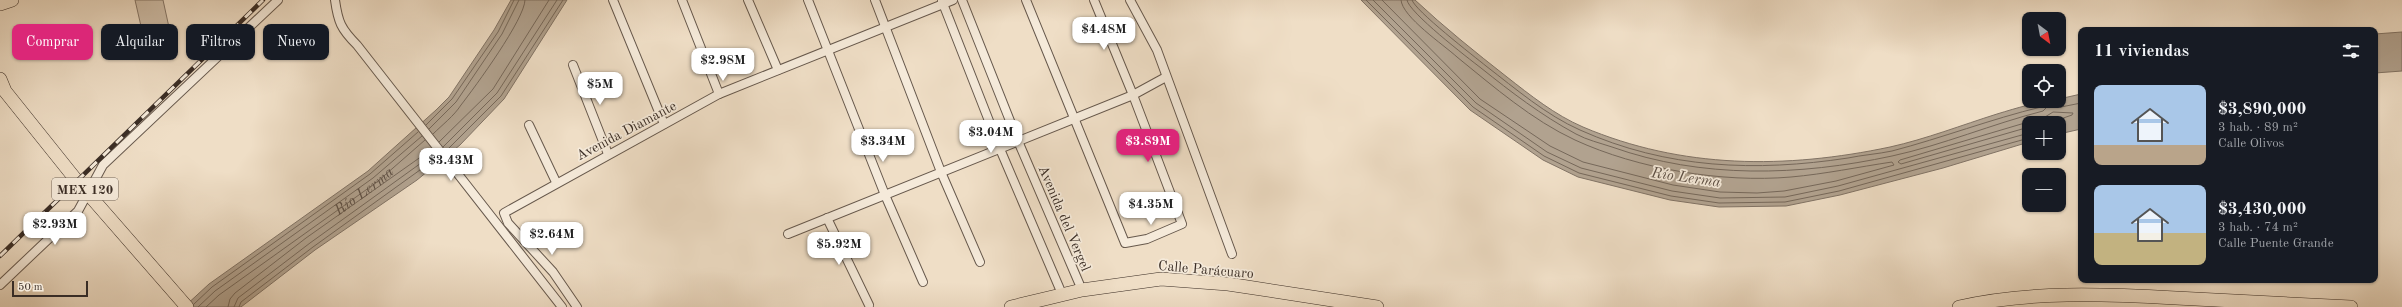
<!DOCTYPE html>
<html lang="es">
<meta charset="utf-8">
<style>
body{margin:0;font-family:"Old Standard TT",serif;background:#20242c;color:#f1f3f6;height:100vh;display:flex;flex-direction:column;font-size:15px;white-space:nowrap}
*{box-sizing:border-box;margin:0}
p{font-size:13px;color:#9ea1a6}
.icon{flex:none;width:22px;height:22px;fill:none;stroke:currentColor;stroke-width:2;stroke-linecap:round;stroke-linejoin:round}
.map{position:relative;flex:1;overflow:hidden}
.panel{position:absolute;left:2078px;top:27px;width:300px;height:256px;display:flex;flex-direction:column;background:#171b24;border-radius:8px;box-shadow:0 1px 3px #0004}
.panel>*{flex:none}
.top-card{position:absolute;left:12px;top:24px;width:380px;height:36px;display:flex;gap:8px}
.needle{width:26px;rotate:148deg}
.controls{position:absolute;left:2022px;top:12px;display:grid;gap:8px}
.controls a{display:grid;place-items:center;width:44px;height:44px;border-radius:8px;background:#171b24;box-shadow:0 1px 3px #0004;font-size:20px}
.scale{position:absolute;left:12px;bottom:10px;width:76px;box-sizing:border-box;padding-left:4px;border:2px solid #3a2d25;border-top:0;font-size:11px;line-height:14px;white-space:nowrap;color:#3a2d25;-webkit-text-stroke:3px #f5eada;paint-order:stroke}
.price{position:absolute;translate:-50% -34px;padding:0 9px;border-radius:8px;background:#fff;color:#222;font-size:13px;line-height:26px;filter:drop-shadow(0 1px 2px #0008)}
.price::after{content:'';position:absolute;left:50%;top:24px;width:12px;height:9px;margin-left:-6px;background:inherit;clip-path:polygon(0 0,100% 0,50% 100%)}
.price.current{background:#db2777;color:#fff}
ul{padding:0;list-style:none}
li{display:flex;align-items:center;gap:12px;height:100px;padding:0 16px}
li span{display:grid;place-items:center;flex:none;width:112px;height:80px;border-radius:8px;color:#555}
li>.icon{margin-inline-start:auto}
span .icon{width:48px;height:48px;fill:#fffc;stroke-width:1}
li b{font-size:17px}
h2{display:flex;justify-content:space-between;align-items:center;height:48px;padding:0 16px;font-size:17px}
.chip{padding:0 14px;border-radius:8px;background:#171b24;box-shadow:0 1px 3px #0004;font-size:14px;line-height:36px}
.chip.current{background:#db2777;color:#fff}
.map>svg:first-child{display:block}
.green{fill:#d0c0ab;stroke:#857668}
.water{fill:#b1a28f;stroke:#817365}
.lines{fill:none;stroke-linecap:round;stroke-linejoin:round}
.shore{stroke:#76685a;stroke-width:1}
.minor-casing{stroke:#67594d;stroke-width:10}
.primary-casing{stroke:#3a2d25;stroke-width:14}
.minor{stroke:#f5eada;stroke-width:8}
.primary{stroke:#efdec6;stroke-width:13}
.rail-casing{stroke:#3a2d25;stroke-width:4.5}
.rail{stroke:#f5eada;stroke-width:3;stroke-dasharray:9;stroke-linecap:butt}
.labels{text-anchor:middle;stroke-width:3.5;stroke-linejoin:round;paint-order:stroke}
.shield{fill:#f5eada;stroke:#72665b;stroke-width:1}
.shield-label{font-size:13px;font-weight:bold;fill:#3a2d25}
.street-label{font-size:14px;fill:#3a2d25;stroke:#f5eada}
.water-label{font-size:15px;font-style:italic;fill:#5e5045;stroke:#f5eada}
</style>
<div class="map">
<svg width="2402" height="307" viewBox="0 0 2402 307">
<rect width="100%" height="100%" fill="#efdec6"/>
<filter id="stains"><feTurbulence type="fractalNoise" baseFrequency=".005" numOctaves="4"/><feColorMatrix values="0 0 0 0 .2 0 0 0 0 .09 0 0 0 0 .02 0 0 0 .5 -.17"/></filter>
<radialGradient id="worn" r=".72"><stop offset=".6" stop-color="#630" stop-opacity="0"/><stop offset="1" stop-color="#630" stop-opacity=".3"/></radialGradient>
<polygon class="green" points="135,0 163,0 172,41 146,48"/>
<g class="water">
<polygon points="511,0 567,0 504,99 460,145 417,180 315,250 241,307 184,307 209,284 368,171 436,110 449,97 494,30"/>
<path d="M1361,0H1415C1444,27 1475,52 1507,77C1530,95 1555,115 1583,127C1682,169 1786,169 1890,147C1926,139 1962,125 1997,114C2017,108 2038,101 2059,101V99L2081,94V129L2059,134V123H2029V142L1943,168L1840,195L1786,206L1719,207L1670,200L1578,177L1543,160L1470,110Z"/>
<polygon points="2402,32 2402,71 2375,73 2375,34"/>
</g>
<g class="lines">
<g class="shore">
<polyline points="1366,0 1473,107 1544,156 1579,173 1671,196 1719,203 1785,202 1839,191 2029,138"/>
<polyline points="1373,0 1476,103 1547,152 1581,168 1672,191 1720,198 1785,197 1838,186 2029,133"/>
<path d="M1382,0L1480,99L1550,146L1583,162L1673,185L1720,192L1757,193L1784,191L1836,181L1894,165L1892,162C1858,167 1825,174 1791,177C1722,183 1638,169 1575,140C1532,120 1494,87 1457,57C1444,45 1402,17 1401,0"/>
<path d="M1407,0C1408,12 1468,58 1481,68C1511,92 1541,115 1576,134C1587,140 1600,143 1612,147C1702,179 1799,176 1892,156C1943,145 1992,124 2043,111L2050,104L2061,107L2081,103"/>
<path d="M1412,0C1414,10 1475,57 1486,66C1516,89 1546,115 1580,130C1667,169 1756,172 1848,158C1862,155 1878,154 1892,151C1942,138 1991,119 2041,107L2044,101"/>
<polyline points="426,125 452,99 498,32 514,0"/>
<polyline points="2029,127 1901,164 1898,162 1900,160 2045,117 2053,112 2073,113 2072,115 2049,123"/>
<polyline points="429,129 456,102 502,34 519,0"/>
<path d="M433,134C442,125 454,116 461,105C475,87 525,19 525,0"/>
<polyline points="439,142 493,89 549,0"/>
<polyline points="443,147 497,93 557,0"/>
<polyline points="446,151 501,96 563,0"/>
<polyline points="194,304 212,287 370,174 418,132"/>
<polyline points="198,307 215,291 373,178 422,136"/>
<path id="s1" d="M206,307L219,295L377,182L425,140"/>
<polyline points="228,307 230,299 235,293 306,238 432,149"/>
<polyline points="234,307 238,298 310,243 435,153"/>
<polyline points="239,307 241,302 313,247 438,157"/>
</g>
<g class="minor-casing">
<g id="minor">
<path d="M335,0C338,22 341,29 357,45L562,307"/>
<polyline points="613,0 664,124"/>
<polyline points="682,0 719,94"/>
<polyline points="748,0 778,70"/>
<polyline points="808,0 885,195 923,282"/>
<polyline points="875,0 941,172 980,262"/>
<polyline points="962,0 1018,141 1082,290"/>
<polyline points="1026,0 1125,243 1147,239 1182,224 1133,95 1094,0"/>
<polyline points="1130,0 1157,50 1232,254"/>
<polyline points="942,1 1000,149 1062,294"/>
<polyline points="573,65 608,154"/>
<polyline points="529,125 556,182"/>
<polyline points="827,218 869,305"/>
<polyline points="788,234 1133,95 1166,77"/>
<polyline points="0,285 78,211 103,165 278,0"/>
<polyline points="577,307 553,272 508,223 504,213 719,94 953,0"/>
</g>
</g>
<g class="primary-casing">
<g id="primary">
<polyline points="0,4 12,0"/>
<polyline points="0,79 5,91 77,181 187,307"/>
<polyline points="1011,307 1082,290 1161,279 1228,284 1377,307"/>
<path d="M1959,307C2030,291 2103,294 2176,298C2234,301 2292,304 2351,307"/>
</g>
</g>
<use href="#minor" class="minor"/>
<use href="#primary" class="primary"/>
<g class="rail-casing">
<polyline id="rail" points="0,256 263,0"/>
</g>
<use href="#rail" class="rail"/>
</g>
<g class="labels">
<rect class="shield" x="52" y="178" width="66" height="22" rx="3"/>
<g class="shield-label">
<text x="85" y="194">MEX 120</text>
</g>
<g class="street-label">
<text transform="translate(626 130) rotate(-28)" y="5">Avenida Diamante</text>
<text transform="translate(1065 218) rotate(67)" y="5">Avenida del Vergel</text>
<text transform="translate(1206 269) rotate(5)" y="5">Calle Parácuaro</text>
</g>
<g class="water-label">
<text transform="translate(1686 177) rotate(8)" y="5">Río Lerma</text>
<text dy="5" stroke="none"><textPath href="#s1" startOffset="196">Río Lerma</textPath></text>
</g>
</g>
<rect width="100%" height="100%" filter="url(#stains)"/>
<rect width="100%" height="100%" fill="url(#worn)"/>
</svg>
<div class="controls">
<a><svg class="needle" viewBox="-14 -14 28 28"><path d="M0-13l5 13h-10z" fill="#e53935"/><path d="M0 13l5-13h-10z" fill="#9ea1a6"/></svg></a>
<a><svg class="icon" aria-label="locate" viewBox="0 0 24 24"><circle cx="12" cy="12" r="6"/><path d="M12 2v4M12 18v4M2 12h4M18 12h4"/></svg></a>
<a>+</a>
<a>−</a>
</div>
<div class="scale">50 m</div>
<b class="price" style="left:1104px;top:51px">$4.48M</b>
<b class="price" style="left:723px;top:82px">$2.98M</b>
<b class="price" style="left:600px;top:106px">$5M</b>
<b class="price" style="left:991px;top:154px">$3.04M</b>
<b class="price" style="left:883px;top:163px">$3.34M</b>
<b class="price current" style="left:1148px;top:163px">$3.89M</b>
<b class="price" style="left:451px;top:182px">$3.43M</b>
<b class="price" style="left:1151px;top:226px">$4.35M</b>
<b class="price" style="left:55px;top:246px">$2.93M</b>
<b class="price" style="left:552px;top:256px">$2.64M</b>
<b class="price" style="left:839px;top:266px">$5.92M</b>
<div class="top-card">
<a class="chip current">Comprar</a>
<a class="chip">Alquilar</a>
<a class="chip">Filtros</a>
<a class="chip">Nuevo</a>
</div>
<section class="panel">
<h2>11 viviendas<svg class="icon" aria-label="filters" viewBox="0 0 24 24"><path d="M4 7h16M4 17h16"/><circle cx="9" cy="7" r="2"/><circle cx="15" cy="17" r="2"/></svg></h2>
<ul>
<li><span style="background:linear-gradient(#a9c7e8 75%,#b9a48a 0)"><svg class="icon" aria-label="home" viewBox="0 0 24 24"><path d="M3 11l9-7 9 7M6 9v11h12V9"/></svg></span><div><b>$3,890,000</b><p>3 hab. · 89 m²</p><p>Calle Olivos</p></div></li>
<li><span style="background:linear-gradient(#a9c7e8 60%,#c2b280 0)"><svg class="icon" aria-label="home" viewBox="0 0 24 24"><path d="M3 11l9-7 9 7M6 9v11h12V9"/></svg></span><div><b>$3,430,000</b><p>3 hab. · 74 m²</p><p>Calle Puente Grande</p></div></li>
</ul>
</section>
</div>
